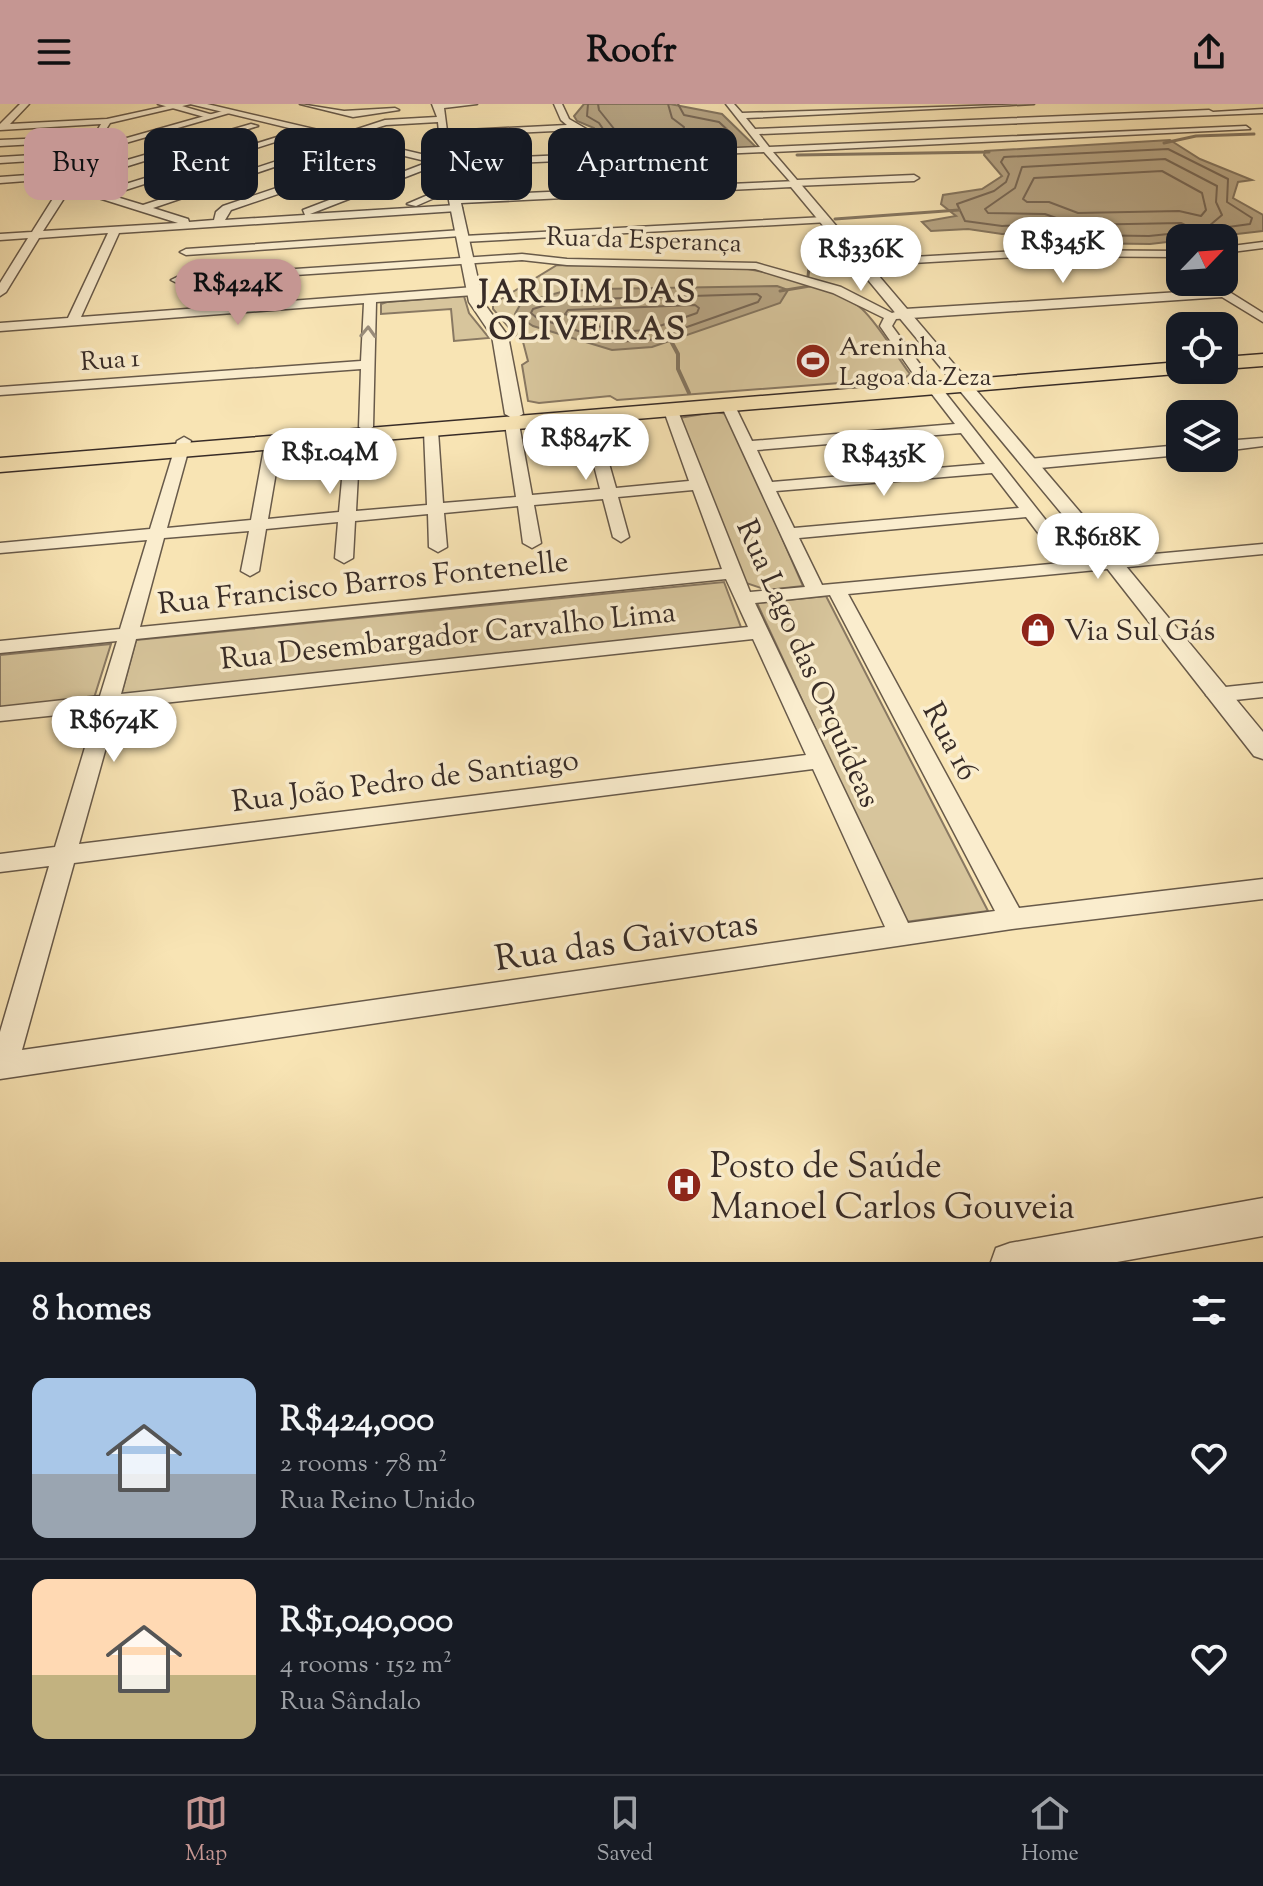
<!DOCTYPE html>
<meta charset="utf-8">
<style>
body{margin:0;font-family:"Sorts Mill Goudy",serif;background:#242831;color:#f1f3f6;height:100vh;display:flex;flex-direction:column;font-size:30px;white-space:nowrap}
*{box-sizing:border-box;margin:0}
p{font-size:26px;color:#9ea1a6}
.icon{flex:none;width:44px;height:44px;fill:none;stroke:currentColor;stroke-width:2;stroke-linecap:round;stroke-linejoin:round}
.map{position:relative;height:1158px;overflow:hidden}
.drawer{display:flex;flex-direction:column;background:#171b24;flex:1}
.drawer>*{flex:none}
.top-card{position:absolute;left:24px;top:24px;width:800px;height:72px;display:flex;gap:16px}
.needle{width:52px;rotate:65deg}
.buttons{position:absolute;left:1166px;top:120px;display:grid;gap:16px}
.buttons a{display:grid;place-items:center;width:72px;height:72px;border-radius:16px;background:#171b24;box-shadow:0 8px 32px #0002;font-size:40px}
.price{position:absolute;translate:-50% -68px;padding:0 18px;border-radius:28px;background:#fff;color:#222;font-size:26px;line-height:52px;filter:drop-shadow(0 2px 4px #0008)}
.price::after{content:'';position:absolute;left:50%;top:48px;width:24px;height:18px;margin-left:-12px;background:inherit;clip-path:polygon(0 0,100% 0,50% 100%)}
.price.on{background:#c59692;color:#111}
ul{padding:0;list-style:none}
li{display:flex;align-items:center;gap:24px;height:200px;padding:0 32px}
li+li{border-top:2px solid #363941}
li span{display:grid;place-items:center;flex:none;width:224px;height:160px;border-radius:16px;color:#555}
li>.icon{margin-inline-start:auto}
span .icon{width:96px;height:96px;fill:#fffc;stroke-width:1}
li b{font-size:34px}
h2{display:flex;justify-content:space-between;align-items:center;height:96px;padding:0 32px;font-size:34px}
.pill{padding:0 28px;border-radius:16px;background:#171b24;box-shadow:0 8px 32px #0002;font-size:28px;line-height:72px}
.pill.on{background:#c59692;color:#111}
header{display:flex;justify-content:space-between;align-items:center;height:104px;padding:0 32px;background:#c59692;color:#111;font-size:36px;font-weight:800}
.menu{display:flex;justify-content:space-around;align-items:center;height:112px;border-top:2px solid #363941;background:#171b24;font-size:22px;color:#9ea1a6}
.menu a{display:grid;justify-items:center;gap:4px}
.menu .on{color:#c59692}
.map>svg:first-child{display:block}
.green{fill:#d7c59c;stroke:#887862;stroke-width:2}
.water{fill:#b7a584;stroke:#84755f;stroke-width:2}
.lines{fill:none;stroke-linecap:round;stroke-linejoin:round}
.shore{stroke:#786856;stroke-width:2}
.stream-far1{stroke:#84755f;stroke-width:3}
.stream{stroke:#84755f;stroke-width:4}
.minor-casing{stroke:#685a4a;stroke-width:3}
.tertiary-casing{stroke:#685a4a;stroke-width:3}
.primary-casing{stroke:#382c27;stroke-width:3}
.minor{fill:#faedce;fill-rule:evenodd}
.tertiary{fill:#faedce;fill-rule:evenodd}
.primary{fill:#f8e4b4;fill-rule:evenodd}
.oneway{stroke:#998c7a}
.labels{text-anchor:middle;stroke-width:7;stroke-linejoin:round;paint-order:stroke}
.far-street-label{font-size:26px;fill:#382c27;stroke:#faedce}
.far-poi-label{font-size:26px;fill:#382c27;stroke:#faedce;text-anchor:start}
.street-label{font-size:30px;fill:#382c27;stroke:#faedce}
.poi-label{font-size:30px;fill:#382c27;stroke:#faedce;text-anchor:start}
.far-district-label{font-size:32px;font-weight:bold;letter-spacing:2px;fill:#382c27;stroke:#faedce}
.near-street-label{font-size:36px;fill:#382c27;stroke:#faedce}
.near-poi-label{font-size:36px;fill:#382c27;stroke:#faedce;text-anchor:start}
</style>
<header><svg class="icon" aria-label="menu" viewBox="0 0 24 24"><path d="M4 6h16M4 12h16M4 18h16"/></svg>Roofr<svg class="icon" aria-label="share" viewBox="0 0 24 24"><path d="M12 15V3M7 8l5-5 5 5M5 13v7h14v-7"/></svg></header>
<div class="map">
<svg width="1263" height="1158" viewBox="0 0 1263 1158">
<rect width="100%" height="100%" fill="#f8e4b4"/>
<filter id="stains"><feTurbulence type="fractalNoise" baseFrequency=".0025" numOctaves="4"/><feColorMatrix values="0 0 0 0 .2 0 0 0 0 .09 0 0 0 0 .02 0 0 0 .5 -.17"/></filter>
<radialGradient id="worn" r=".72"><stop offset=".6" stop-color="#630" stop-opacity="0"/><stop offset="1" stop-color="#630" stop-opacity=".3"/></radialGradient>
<g class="green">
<path d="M557,161L733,163C763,166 840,185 862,205C880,222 895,250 910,270L905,274L617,296L610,292L539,299L528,297L522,261L528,257L522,234L516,232L493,205V200Z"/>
<polygon points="464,192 469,209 489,234 454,237 451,205 381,210 381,200 387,198"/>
<polygon points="715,308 728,310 803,482 767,486 746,479 679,314"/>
<polygon points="724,478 742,526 121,591 136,536"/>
<polygon points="826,492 988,807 905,818 757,499"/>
<polygon points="111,540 94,594 0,604 0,551"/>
</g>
<g class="water">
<polygon points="584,0 670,0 722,10 757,44 608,50 594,24 577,17 574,12"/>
<polygon points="1170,36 1200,55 1252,76 1238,78 1233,94 1263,111 1263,127 1150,140 1072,139 1043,128 1002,130 968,125 931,127 922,118 956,112 941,100 943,91 982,85 1002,72 984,51 985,47"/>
<polygon points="777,182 788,186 780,199 652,243 612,246 533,222 515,210 521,199 561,188 598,185"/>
</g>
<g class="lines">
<g class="shore">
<polyline points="588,0 587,12 599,19 614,41 732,35 732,30 719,18 684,11 678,0"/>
<polyline points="598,0 599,6 619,31 682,28 684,23 672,14 668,0"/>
<polygon points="1162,67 1202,89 1206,106 1201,112 1179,107 1078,109 1049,98 1027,98 1023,95 1034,74"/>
<polyline points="1187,134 1178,129 1149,132 1074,131 1044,120 1002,122 965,117 957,100 994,87 1006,78 1009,70 1001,58 1004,53 1168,45 1228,75 1227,98 1252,114 1250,120 1221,124 1216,134"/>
<polyline points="1197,134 1191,124 1181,119 1076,121 1045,110 988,109 985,105 1015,84 1022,63 1165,55 1217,82 1216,98 1222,111 1209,122 1206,134"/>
<polygon points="757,190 761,193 758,198 650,236 613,238 537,214 531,209 533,205 562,196"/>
<polygon points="695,201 699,204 697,209 648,226 615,228 565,210 568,206"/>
</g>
<g class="stream-far1">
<polyline points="1164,39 1196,32 1254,30"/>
<polyline points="797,51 989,48"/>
<polyline points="835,115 959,106"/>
<polyline points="808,172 809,164 826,156 816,147"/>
<polyline points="780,187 810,182"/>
</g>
<polyline class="stream" points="675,231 671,237 678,250 678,265 689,289"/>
<g class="minor-casing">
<g id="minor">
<path d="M20,0H29L10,20L107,15L176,0H191L110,19L95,43L226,6L233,8L91,49L79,70L251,20L258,22L73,79L100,88L290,29L297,31L110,91L143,101L347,34L354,36L153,104L188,115L189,118L214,116L216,108L223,102L380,49L383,54L231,106L225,116L305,111L303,106L426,59L429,64L310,110L457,101L462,104L457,107L119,129L81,213L474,183L480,187L474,191L376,198L373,323L366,327L359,323L361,265L0,291V283L361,257L364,199L0,227V219L68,214L108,129L39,134L6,188L0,192V179L28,134L0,136V130L32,128L66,74L0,79V73L70,68L79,54L0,59V53L83,48L90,37L0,42V36L94,32L101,20L0,26V20ZM70,85L178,119L43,127Z"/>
<polygon points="300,0 344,7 395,4 399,6 353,13"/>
<path d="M432,0H477L444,4L447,27L567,21L561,16L554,0H562L569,15L588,26L599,50L760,43L726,0H734L742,9L1034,0L746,14L755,25L1209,6L1213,8L1263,5V9L759,30L769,43L1246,22L1250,25L773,48L797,76L914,71L919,74L914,77L794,82L764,48L447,62L442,59L438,18L386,21L337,36L333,33L385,16L437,13ZM575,26L581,29L590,50L451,56L448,32Z"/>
<polygon points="449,82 457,84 416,102 407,100"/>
<polygon points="825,113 830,116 829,118 463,138 458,135 461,132 186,151 180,148 186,145 462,126 467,129 464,132"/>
<polygon points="1263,138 1263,144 1224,149 1224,143"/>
<polygon points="1036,146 1180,147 1180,153 1036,152 860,162 854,159 860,156"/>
<polygon points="522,150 567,155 756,159 841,183 892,209 905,205 1212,186 1209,183 1215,179 1263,209 1263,218 1222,193 896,215 892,222 933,278 926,282 921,281 880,222 884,214 833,189 755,165 567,161 522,156 177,179 171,176 177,173"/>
<path d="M935,281L940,282L1078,457L1263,440V450L848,490L1019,804L1263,775V795L1012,825L0,975V928L49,762L0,768V750L55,743L96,607L0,617V603L100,592L117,537L0,549V537L120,525L147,436L0,449V439L150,425L177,337L184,333L191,337L167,424L251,416L265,339L273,334L281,339L268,415L339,408L346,333L353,329L360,333L356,407L427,401L424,327L431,323L438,327L443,399L516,393L505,320L512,316L519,320L532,391L600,385L582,314L589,310L596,314L616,384L689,377L664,307L671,303L678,307L750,488L805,483L722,303L724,300H734L752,337L955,320L928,285ZM961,329L985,360L772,378L757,346ZM992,369L1019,404L794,424L776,387ZM693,386L722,465L140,523L164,434L249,427L241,467L250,472L259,467L266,425L338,418L335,454L344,459L353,454L355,417L428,410L429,443L438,448L447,443L444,409L518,402L523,439L532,444L541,439L534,401L603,395L613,433L621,438L629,433L618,393ZM1026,413L1061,459L822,481L799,434ZM726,475L748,523L121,590L136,535ZM830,491L995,807L908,819L755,499ZM753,535L806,651L79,740L117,604ZM813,665L885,823L22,946L74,759Z"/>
<polygon points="1263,334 1263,342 1224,347 1224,337"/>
<polygon points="1180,341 1180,351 1029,365 1021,360 1029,355"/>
<polygon points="1263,579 1263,593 1216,598 1206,591 1216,584"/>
</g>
</g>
<g class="tertiary-casing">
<g id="tertiary">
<polygon points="158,0 175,0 213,11 208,14"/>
<polygon points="190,0 207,0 451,57 460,92 798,77 1120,455 1263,628 1263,655 1254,652 1106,463 791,83 461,99 483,198 508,232 523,310 514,315 505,310 492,232 469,198 442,61"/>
<polygon points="1263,1094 1263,1132 1117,1158 991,1158 996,1144 1010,1139"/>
</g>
</g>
<g class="primary-casing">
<g id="primary">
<polygon points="1263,250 1263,262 1224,265 1224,253"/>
<polygon points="1180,258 1180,266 1189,266 1188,269 0,368 0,354"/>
</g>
</g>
<use href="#minor" class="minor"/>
<use href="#tertiary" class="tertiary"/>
<use href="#primary" class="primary"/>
</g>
<defs><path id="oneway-chevron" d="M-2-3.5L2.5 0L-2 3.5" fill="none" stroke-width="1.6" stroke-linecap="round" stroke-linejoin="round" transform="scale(2)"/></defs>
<use class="oneway" href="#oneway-chevron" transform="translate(368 228) rotate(-88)"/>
<defs>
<g id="stadium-disc" transform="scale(1.8)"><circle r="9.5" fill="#8f2418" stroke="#faedce"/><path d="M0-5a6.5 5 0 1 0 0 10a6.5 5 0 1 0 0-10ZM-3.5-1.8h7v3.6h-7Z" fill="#fff"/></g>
<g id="shop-disc" transform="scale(1.8)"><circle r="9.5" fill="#8f2418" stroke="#faedce"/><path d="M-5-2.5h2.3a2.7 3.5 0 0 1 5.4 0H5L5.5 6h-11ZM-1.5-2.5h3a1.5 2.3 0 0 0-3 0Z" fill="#fff"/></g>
<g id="hospital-disc" transform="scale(1.8)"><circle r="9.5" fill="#8f2418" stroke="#faedce"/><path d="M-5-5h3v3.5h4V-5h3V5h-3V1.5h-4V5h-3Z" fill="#fff"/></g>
</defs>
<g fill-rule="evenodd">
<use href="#stadium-disc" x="813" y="257"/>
<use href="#shop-disc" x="1038" y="526"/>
<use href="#hospital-disc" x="684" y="1081"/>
</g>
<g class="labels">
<g class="far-street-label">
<text transform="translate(644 135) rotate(2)" y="9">Rua da Esperança</text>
<text transform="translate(110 255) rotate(-4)" y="9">Rua 1</text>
</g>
<g class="far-poi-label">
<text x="839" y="251">Areninha<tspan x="839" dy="30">Lagoa da Zeza</tspan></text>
</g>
<g class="street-label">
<text transform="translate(363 478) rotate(-6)" y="10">Rua Francisco Barros Fontenelle</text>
<text transform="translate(448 531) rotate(-6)" y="10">Rua Desembargador Carvalho Lima</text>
<text transform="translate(809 559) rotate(66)" y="10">Rua Lago das Orquídeas</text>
<text transform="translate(951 637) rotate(62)" y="10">Rua 16</text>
<text transform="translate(405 676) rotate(-7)" y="10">Rua João Pedro de Santiago</text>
</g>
<g class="poi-label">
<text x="1064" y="536">Via Sul Gás</text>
</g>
<g class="far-district-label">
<text x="588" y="198">JARDIM DAS<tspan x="588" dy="37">OLIVEIRAS</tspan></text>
</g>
<g class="near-street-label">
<text transform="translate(626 835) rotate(-8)" y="13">Rua das Gaivotas</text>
</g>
<g class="near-poi-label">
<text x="710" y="1073">Posto de Saúde<tspan x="710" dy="41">Manoel Carlos Gouveia</tspan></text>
</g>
</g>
<rect width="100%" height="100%" filter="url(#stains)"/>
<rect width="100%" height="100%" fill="url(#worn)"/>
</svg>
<div class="buttons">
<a><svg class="needle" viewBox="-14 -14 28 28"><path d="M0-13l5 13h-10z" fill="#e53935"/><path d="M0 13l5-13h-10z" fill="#9ea1a6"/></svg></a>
<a><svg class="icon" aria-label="locate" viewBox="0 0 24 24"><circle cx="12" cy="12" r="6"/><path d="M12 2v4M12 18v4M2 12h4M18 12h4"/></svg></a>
<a><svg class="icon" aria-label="layers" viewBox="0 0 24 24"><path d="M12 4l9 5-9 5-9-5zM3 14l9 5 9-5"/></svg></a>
</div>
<b class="price" style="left:1063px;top:181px">R$345K</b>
<b class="price" style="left:861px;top:189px">R$336K</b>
<b class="price on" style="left:238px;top:223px">R$424K</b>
<b class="price" style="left:586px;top:378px">R$847K</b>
<b class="price" style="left:330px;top:392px">R$1.04M</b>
<b class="price" style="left:884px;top:394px">R$435K</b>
<b class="price" style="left:1098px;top:477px">R$618K</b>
<b class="price" style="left:114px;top:660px">R$674K</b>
<div class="top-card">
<a class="pill on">Buy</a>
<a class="pill">Rent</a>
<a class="pill">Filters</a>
<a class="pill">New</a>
<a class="pill">Apartment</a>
</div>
</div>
<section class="drawer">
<h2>8 homes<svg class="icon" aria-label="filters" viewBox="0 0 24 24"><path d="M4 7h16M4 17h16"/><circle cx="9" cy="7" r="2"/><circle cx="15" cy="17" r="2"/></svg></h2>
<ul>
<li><span style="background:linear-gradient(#a9c7e8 60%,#9aa5b1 0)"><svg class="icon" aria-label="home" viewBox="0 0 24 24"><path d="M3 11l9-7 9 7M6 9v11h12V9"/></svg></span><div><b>R$424,000</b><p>2 rooms · 78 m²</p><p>Rua Reino Unido</p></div><svg class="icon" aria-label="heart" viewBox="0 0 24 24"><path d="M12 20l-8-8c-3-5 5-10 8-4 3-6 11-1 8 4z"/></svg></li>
<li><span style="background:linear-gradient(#ffd9b3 60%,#c2b280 0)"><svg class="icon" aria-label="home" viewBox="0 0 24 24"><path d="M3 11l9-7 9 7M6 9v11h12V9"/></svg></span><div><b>R$1,040,000</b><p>4 rooms · 152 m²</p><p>Rua Sândalo</p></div><svg class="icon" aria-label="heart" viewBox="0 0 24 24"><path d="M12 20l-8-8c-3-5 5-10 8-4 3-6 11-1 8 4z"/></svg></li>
</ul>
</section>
<nav class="menu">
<a class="on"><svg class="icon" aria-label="map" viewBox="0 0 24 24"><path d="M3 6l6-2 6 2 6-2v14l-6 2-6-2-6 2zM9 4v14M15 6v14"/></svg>Map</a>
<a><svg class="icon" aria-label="saved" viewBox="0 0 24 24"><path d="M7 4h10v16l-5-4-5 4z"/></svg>Saved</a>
<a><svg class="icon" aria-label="home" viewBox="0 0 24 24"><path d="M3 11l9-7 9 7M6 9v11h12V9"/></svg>Home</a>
</nav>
